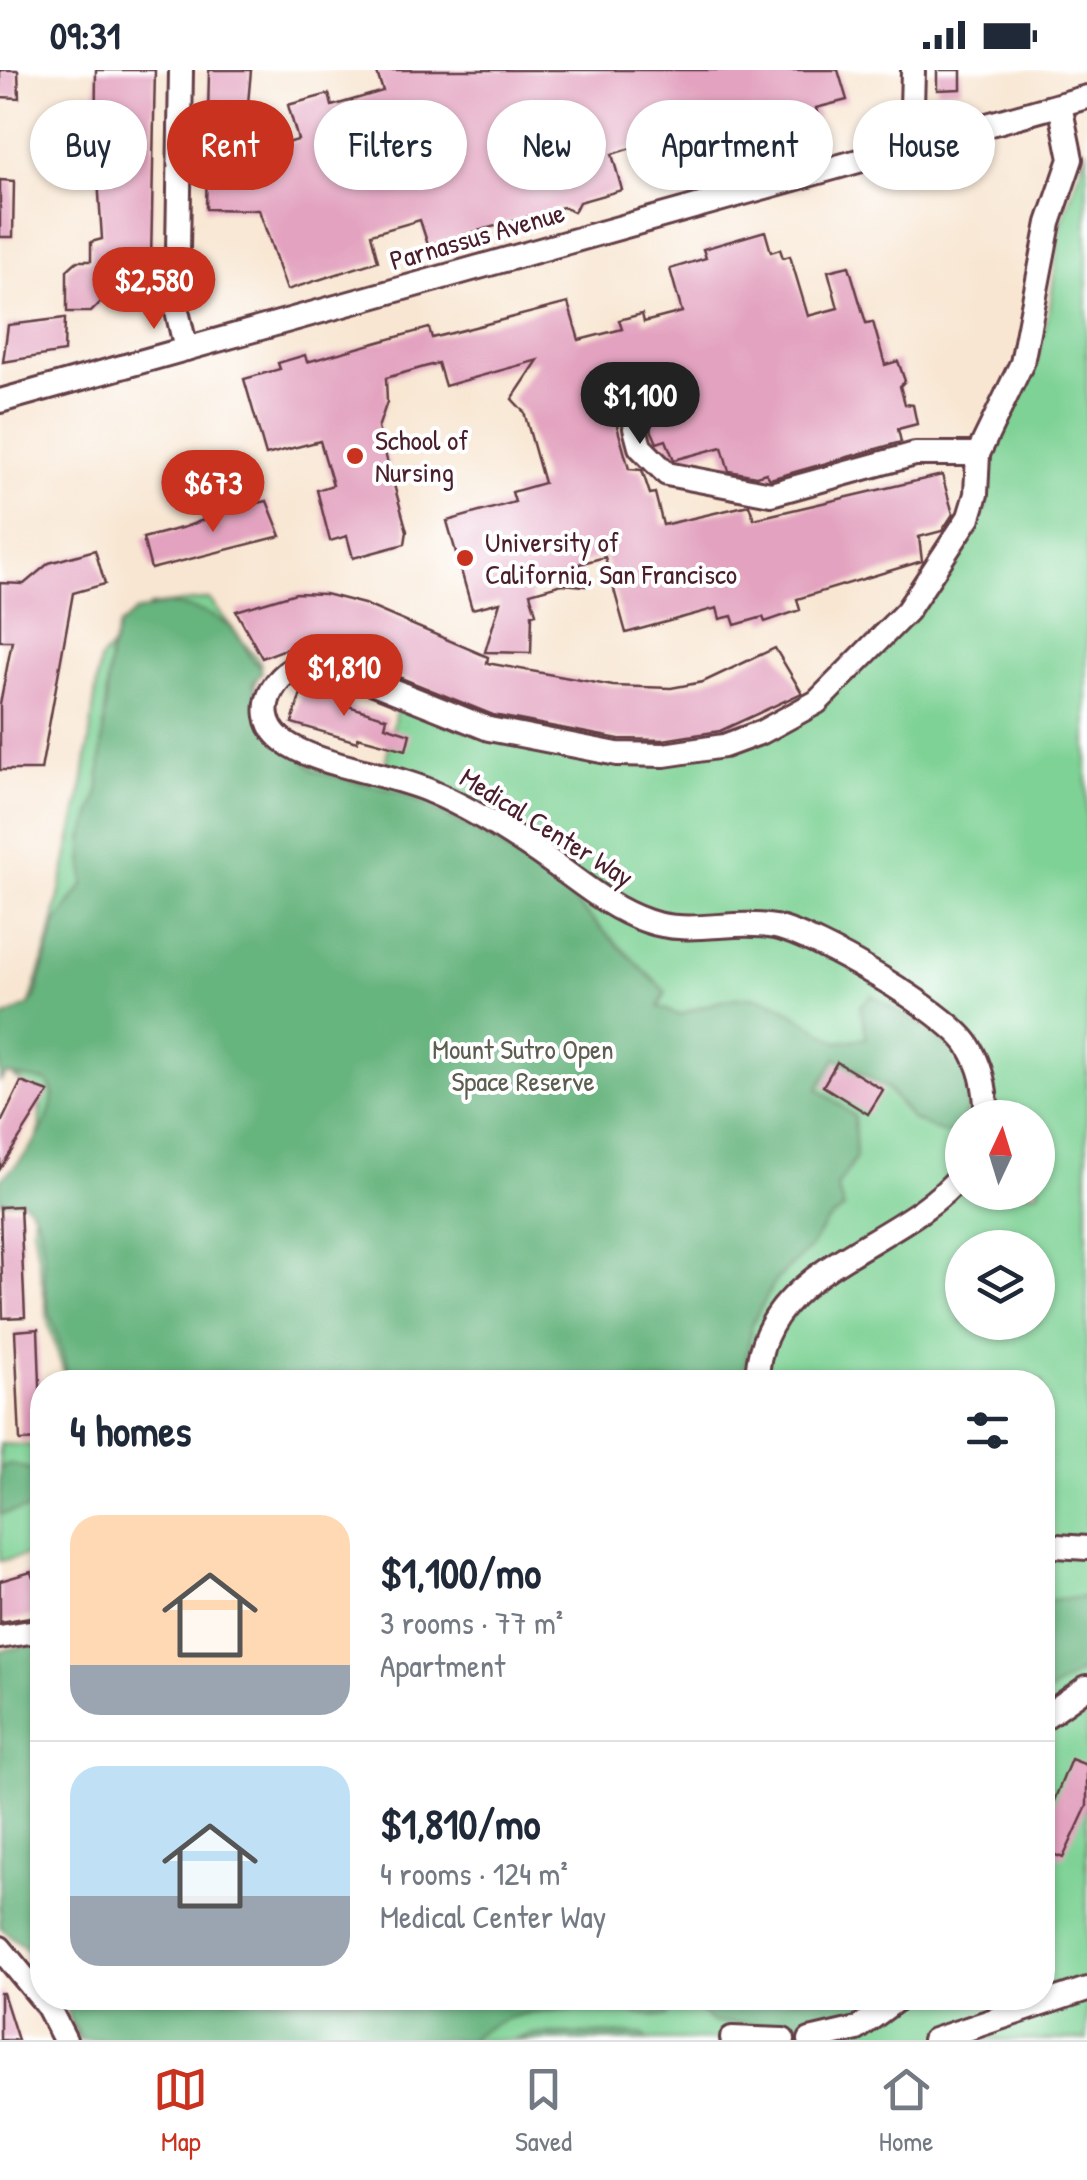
<!DOCTYPE html>
<meta charset="utf-8">
<style>
body{margin:0;font-family:"Patrick Hand",sans-serif;background:#f2f2f3;color:#1f2937;height:100vh;display:flex;flex-direction:column;font-size:38px;white-space:nowrap}
*{box-sizing:border-box;margin:0}
p{font-size:32px;color:#747a83}
.icon{flex:none;width:55px;height:55px;fill:none;stroke:currentColor;stroke-width:2;stroke-linecap:round;stroke-linejoin:round}
.map{position:relative;flex:1;overflow:hidden}
.side{position:absolute;left:30px;top:1300px;width:1025px;height:640px;display:flex;flex-direction:column;background:#fff;border-radius:40px;box-shadow:0 2px 8px #0004}
.side>*{flex:none}
.banner{position:absolute;left:30px;top:30px;width:1028px;height:90px;display:flex;gap:20px}
.needle{width:65px;rotate:4deg}
.fabs{position:absolute;left:945px;top:1030px;display:grid;gap:20px}
.fabs a{display:grid;place-items:center;width:110px;height:110px;border-radius:50%;background:#fff;box-shadow:0 2px 8px #0004;font-size:50px}
.price{position:absolute;translate:-50% -85px;padding:0 22px;border-radius:35px;background:#c8321e;color:#fff;font-size:32px;line-height:65px;filter:drop-shadow(0 2px 5px #0008)}
.price::after{content:'';position:absolute;left:50%;top:60px;width:30px;height:22px;margin-left:-15px;background:inherit;clip-path:polygon(0 0,100% 0,50% 100%)}
.price.current{background:#222;color:#fff}
ul{padding:0;list-style:none}
li{display:flex;align-items:center;gap:30px;height:250px;padding:0 40px}
li+li{border-top:2px solid #e0e1e3}
li span{display:grid;place-items:center;flex:none;width:280px;height:200px;border-radius:30px;color:#555}
li>.icon{margin-inline-start:auto}
span .icon{width:120px;height:120px;fill:#fffc;stroke-width:1}
li b{font-size:42px}
h2{display:flex;justify-content:space-between;align-items:center;height:120px;padding:0 40px;font-size:42px}
.chip{padding:0 35px;border-radius:45px;background:#fff;box-shadow:0 2px 8px #0004;font-size:35px;line-height:90px}
.chip.current{background:#c8321e;color:#fff}
.status{display:flex;justify-content:space-between;align-items:center;height:70px;padding:0 50px;background:#fff;direction:ltr}
.status svg{height:28px;fill:currentColor}
.menu{display:flex;justify-content:space-around;align-items:center;height:140px;border-top:2px solid #e0e1e3;background:#fff;font-size:28px;color:#747a83}
.menu a{display:grid;justify-items:center;gap:5px}
.menu .current{color:#c8321e}
.map>svg:first-child{display:block}
.green{fill:#7ed295;stroke:#647860;stroke-width:2.5;fill-rule:evenodd}
.forest{fill:#66b47e;stroke:#586a54;stroke-width:2.5}
.building{fill:#e3a3c0}
.lines{fill:none;stroke-linecap:round;stroke-linejoin:round}
.minor-casing{stroke:#643d44;stroke-width:28}
.minor{stroke:#fff;stroke-width:22}
.poi-dot{fill:#c8321e;stroke:#fff;stroke-width:4}
.labels{text-anchor:middle;stroke-width:8;stroke-linejoin:round;paint-order:stroke}
.street-label{font-size:28px;fill:#4a1f2b;stroke:#fff}
.poi-label{font-size:28px;fill:#4a1f2b;stroke:#fff;text-anchor:start}
.park-label{font-size:28px;fill:#5c5e50;stroke:#fff}
</style>
<div class="status"><b>09:31</b><svg viewBox="0 0 49 12"><path d="M0 12V9h3v3zM5 12V6h3v6zM10 12V3h3v9zM15 12V0h3v12zM26 1h20v11H26zM47 4h2v5h-2z"/></svg></div>
<div class="map">
<svg width="1087" height="1970" viewBox="0 0 1087 1970">
<rect width="100%" height="100%" fill="#fff"/>
<filter id="ink" filterUnits="userSpaceOnUse"><feTurbulence type="fractalNoise" baseFrequency=".01" numOctaves="2"/><feDisplacementMap in="SourceGraphic" scale="20" xChannelSelector="R" yChannelSelector="G"/><feConvolveMatrix kernelMatrix="1 2 1 2 8 2 1 2 1" color-interpolation-filters="sRGB"/></filter>
<filter id="wash" filterUnits="userSpaceOnUse"><feTurbulence type="fractalNoise" baseFrequency=".0048" numOctaves="4" result="noise"/><feDisplacementMap in="SourceGraphic" scale="40" xChannelSelector="R" yChannelSelector="G"/><feGaussianBlur stdDeviation="2.25" result="paint"/><feColorMatrix in="noise" values="0 0 0 0 0 0 0 0 0 0 0 0 0 0 0 0 0 1.4 0 .05"/><feComposite in="paint" operator="in"/></filter>
<g filter="url(#wash)">
<rect width="100%" height="100%" fill="#f8e6d2"/>
<g class="green">
<path d="M1087,78V1970H77L62,1928H1042V1312H67L49,1256L33,1155L41,1029L1,996L10,958L30,933L49,873L84,709L100,590L149,536L209,529L261,594L253,623L261,651L382,709L397,636L506,673L639,689L797,653L974,460L986,437L996,372L1033,304L1050,236L1061,154ZM962,1048H1038V1122H962ZM962,1178H1038V1252H962Z"/>
<polygon points="0,1374 42,1376 42,1482 0,1491"/>
</g>
<g class="forest">
<path d="M167,534C195,538 224,545 241,570C248,580 249,590 260,596L262,602L253,613L259,635L314,701L401,723L491,769L557,815L666,922L659,937L679,945C767,912 763,926 838,972L867,968L860,936L872,925C897,942 970,978 972,1011C973,1031 963,1045 962,1063L945,1064L912,1049L887,1018L836,988L818,1019L854,1046L856,1088L837,1117L844,1139L825,1153L811,1177L776,1210L752,1254L743,1312H68C65,1284 55,1262 48,1235C40,1205 52,1148 21,1130L0,1132V1109C23,1092 52,1054 53,1024L48,1012L6,1004L0,1011V950L29,935L35,927L57,852L84,814L83,770L98,725L110,585L119,556L135,542Z"/>
<polygon points="11,1394 42,1403 42,1437 0,1444 0,1398"/>
<polygon points="1087,1527 1087,1598 1043,1626 1043,1531"/>
<polygon points="42,1572 42,1900 30,1882 0,1857 0,1581"/>
<path d="M60,1928H672L667,1946C602,1944 521,1925 469,1970H81Z"/>
<path d="M686,1928H881C835,1967 770,1954 712,1952Z"/>
<polygon points="533,1964 642,1964 649,1970 514,1970"/>
</g>
<g id="blocks">
<g class="building">
<polygon points="0,0 18,0 19,28 0,27"/>
<polygon points="96,0 155,0 151,190 119,189 119,214 91,242 67,242 67,200 77,191 91,191 91,172 102,169 98,109 83,109 83,89 95,89"/>
<polygon points="209,0 251,0 245,67 252,67 253,98 284,90 280,75 298,70 288,35 329,24 332,36 383,21 376,0 838,0 847,30 816,38 818,47 747,68 744,59 723,65 717,44 642,65 644,74 612,84 622,120 579,132 574,142 563,137 428,175 420,150 371,164 378,191 287,220 259,140 206,139"/>
<polygon points="937,0 961,0 961,19 937,20"/>
<polygon points="0,110 14,111 13,167 0,167"/>
<polygon points="765,161 771,182 780,179 783,188 790,186 808,246 838,238 828,201 849,196 866,253 873,252 885,295 898,291 905,311 900,316 905,334 913,335 917,354 898,359 901,372 770,409 766,403 756,406 729,401 722,377 674,390 666,370 657,373 646,348 632,343 617,356 629,399 642,400 650,424 655,423 663,455 749,435 754,449 942,405 953,444 942,461 919,467 922,491 797,529 800,540 765,552 763,547 735,555 732,546 720,549 717,538 626,563 605,487 579,494 585,516 562,514 530,523 536,543 532,544 531,583 485,582 500,532 472,539 447,451 515,432 512,422 544,413 524,342 512,329 538,290 445,316 438,293 386,308 387,332 378,358 407,461 405,474 353,488 347,466 330,471 317,420 333,415 320,371 266,385 244,309 280,299 278,293 305,285 307,292 429,258 432,268 568,233 579,270 622,259 619,250 630,247 642,244 644,252 682,242 670,199 706,188 703,179"/>
<polygon points="65,248 64,282 3,292 8,255"/>
<polygon points="267,431 281,466 151,499 143,468 185,457 206,449 205,445"/>
<polygon points="95,480 105,514 73,523 41,700 0,700 0,634 12,571 0,571 0,513 24,514 49,493"/>
<polygon points="296,523 325,524 364,534 488,587 487,593 613,616 671,618 703,612 775,578 802,623 720,661 663,670 619,669 493,645 324,577 288,578 262,588 236,541"/>
<polygon points="304,613 351,627 348,636 387,648 385,656 410,664 406,680 358,667 357,672 292,653"/>
<polygon points="837,992 883,1020 868,1044 823,1016"/>
<polygon points="21,1012 49,1022 0,1099 0,1055"/>
<polygon points="20,1136 25,1247 3,1248 0,1137"/>
<polygon points="38,1259 42,1370 20,1371 15,1261"/>
<polygon points="31,1502 33,1508 42,1505 42,1545 0,1552 0,1511"/>
<polygon points="1071,1689 1087,1695 1087,1736 1063,1788 1042,1780 1042,1760"/>
<polygon points="0,1923 3,1923 18,1970 0,1970"/>
</g>
</g>
</g>
<g filter="url(#ink)">
<use href="#blocks" fill-opacity="0" stroke="#643d44" stroke-width="2.5"/>
<g class="lines">
<g class="minor-casing">
<g id="minor">
<polyline points="181,0 177,241 186,279"/>
<polyline points="911,76 913,0"/>
<polyline points="0,331 1087,27"/>
<polyline points="635,358 640,377 667,404 771,424 915,384 978,384"/>
<path d="M986,1048C987,1022 982,997 968,975C946,941 815,865 775,857C732,849 689,866 647,851C611,839 581,813 550,791C513,765 474,740 432,722C389,702 317,697 282,670C245,640 281,591 319,591L489,659L617,684L664,685L724,676L762,662L817,632L907,541L969,447L976,424L978,384L1022,293L1049,153L1071,89L1060,35"/>
<path d="M757,1312C757,1197 901,1179 962,1104"/>
<polyline points="1042,1475 1087,1478"/>
<polyline points="0,1567 42,1560"/>
<polyline points="1042,1649 1087,1617"/>
<polyline points="0,1878 47,1935 65,1970"/>
<polyline points="732,1968 783,1970"/>
<polyline points="810,1970 857,1959 899,1928"/>
<polyline points="934,1970 1087,1919"/>
</g>
</g>
<use href="#minor" class="minor"/>
</g>
</g>
<g class="poi-dot">
<circle cx="355" cy="386" r="10"/>
<circle cx="465" cy="488" r="10"/>
</g>
<g class="labels">
<g class="street-label">
<text transform="translate(477 166) rotate(-16)" y="10">Parnassus Avenue</text>
<text transform="translate(547 757) rotate(32)" y="10">Medical Center Way</text>
</g>
<g class="poi-label">
<text x="375" y="380">School of<tspan x="375" dy="32">Nursing</tspan></text>
<text x="485" y="482">University of<tspan x="485" dy="32">California, San Francisco</tspan></text>
</g>
<g class="park-label">
<text x="523" y="989">Mount Sutro Open<tspan x="523" dy="32">Space Reserve</tspan></text>
</g>
</g>
</svg>
<div class="fabs">
<a><svg class="needle" viewBox="-14 -14 28 28"><path d="M0-13l5 13h-10z" fill="#e53935"/><path d="M0 13l5-13h-10z" fill="#747a83"/></svg></a>
<a><svg class="icon" aria-label="layers" viewBox="0 0 24 24"><path d="M12 4l9 5-9 5-9-5zM3 14l9 5 9-5"/></svg></a>
</div>
<b class="price" style="left:154px;top:262px">$2,580</b>
<b class="price current" style="left:640px;top:377px">$1,100</b>
<b class="price" style="left:213px;top:465px">$673</b>
<b class="price" style="left:344px;top:649px">$1,810</b>
<div class="banner">
<a class="chip">Buy</a>
<a class="chip current">Rent</a>
<a class="chip">Filters</a>
<a class="chip">New</a>
<a class="chip">Apartment</a>
<a class="chip">House</a>
</div>
<section class="side">
<h2>4 homes<svg class="icon" aria-label="filters" viewBox="0 0 24 24"><path d="M4 7h16M4 17h16"/><circle cx="9" cy="7" r="2"/><circle cx="15" cy="17" r="2"/></svg></h2>
<ul>
<li><span style="background:linear-gradient(#ffd9b3 75%,#9aa5b1 0)"><svg class="icon" aria-label="home" viewBox="0 0 24 24"><path d="M3 11l9-7 9 7M6 9v11h12V9"/></svg></span><div><b>$1,100/mo</b><p>3 rooms · 77 m²</p><p>Apartment</p></div></li>
<li><span style="background:linear-gradient(#bfe0f5 65%,#9aa5b1 0)"><svg class="icon" aria-label="home" viewBox="0 0 24 24"><path d="M3 11l9-7 9 7M6 9v11h12V9"/></svg></span><div><b>$1,810/mo</b><p>4 rooms · 124 m²</p><p>Medical Center Way</p></div></li>
</ul>
</section>
</div>
<nav class="menu">
<a class="current"><svg class="icon" aria-label="map" viewBox="0 0 24 24"><path d="M3 6l6-2 6 2 6-2v14l-6 2-6-2-6 2zM9 4v14M15 6v14"/></svg>Map</a>
<a><svg class="icon" aria-label="saved" viewBox="0 0 24 24"><path d="M7 4h10v16l-5-4-5 4z"/></svg>Saved</a>
<a><svg class="icon" aria-label="home" viewBox="0 0 24 24"><path d="M3 11l9-7 9 7M6 9v11h12V9"/></svg>Home</a>
</nav>
